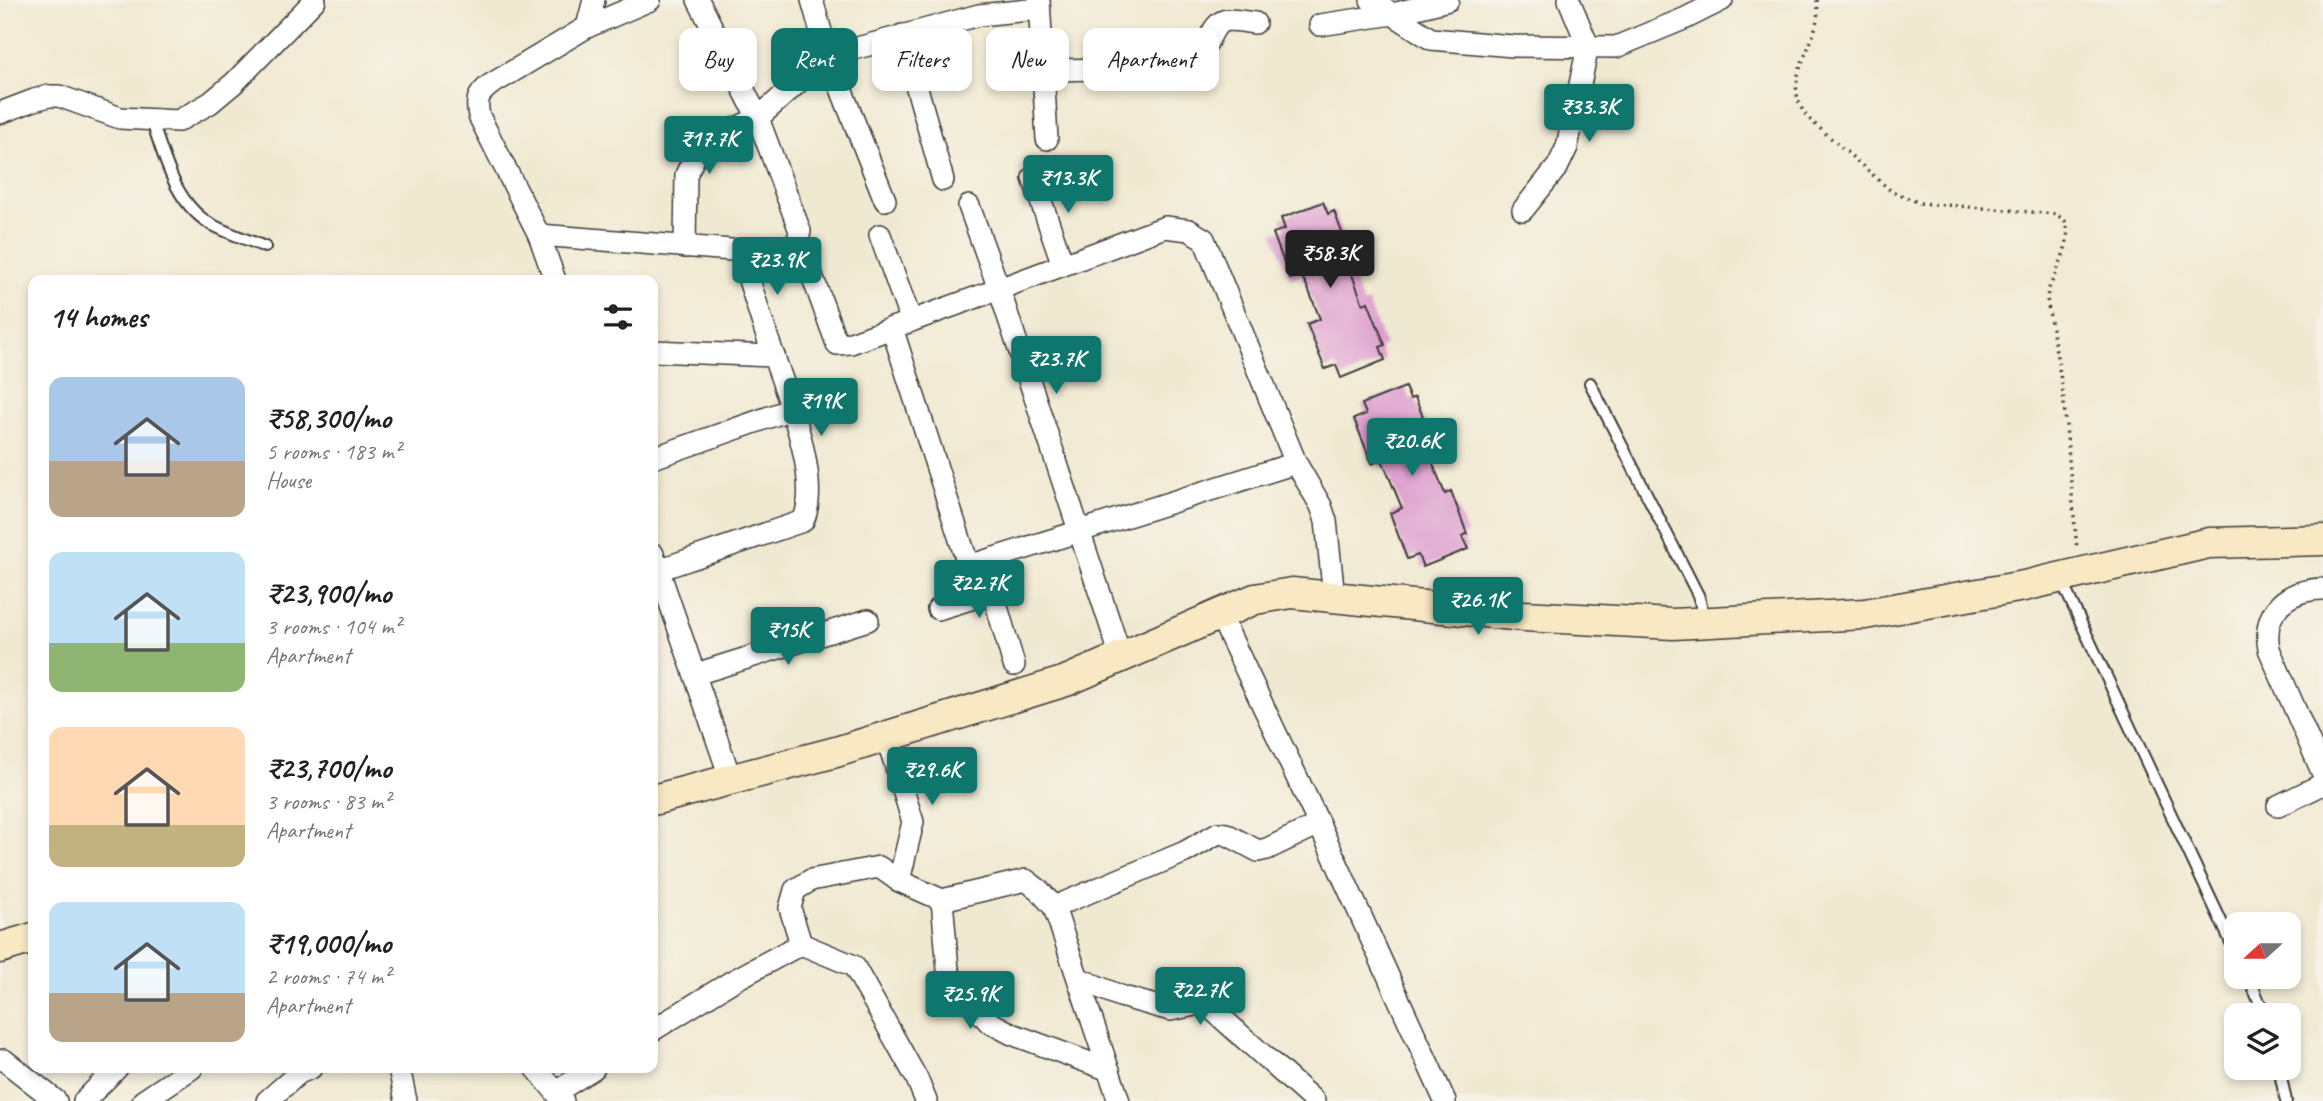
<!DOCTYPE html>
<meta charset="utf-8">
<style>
body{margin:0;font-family:Caveat,sans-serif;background:#f6f6f6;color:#202124;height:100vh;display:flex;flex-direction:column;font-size:26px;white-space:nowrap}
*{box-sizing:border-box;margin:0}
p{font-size:23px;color:#757577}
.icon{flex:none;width:38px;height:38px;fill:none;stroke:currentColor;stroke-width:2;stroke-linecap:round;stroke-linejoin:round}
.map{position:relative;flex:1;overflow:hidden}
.sheet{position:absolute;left:28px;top:275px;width:630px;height:798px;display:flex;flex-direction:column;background:#fff;border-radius:14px;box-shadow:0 4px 10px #0003}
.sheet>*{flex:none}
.banner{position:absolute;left:679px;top:28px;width:665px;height:63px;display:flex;gap:14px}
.needle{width:46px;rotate:249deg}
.fabs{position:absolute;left:2224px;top:912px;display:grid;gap:14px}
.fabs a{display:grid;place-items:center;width:77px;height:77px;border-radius:14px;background:#fff;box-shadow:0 4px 10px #0003;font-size:35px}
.price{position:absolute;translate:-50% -60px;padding:0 16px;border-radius:7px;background:#0f766e;color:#fff;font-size:23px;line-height:46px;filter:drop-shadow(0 2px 4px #0008)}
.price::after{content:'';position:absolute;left:50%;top:42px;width:21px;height:16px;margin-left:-10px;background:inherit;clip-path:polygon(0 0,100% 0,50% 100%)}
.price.on{background:#222;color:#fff}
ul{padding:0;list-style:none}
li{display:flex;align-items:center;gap:21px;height:175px;padding:0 21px}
li span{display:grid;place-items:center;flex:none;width:196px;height:140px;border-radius:14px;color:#555}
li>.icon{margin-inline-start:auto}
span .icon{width:84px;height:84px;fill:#fffc;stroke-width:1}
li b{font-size:30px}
h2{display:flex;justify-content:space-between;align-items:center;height:84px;padding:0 21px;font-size:30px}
.chip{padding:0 24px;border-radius:14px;background:#fff;box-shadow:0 4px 10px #0003;font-size:24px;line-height:63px}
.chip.on{background:#0f766e;color:#fff}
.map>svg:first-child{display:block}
.building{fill:#dea0d0}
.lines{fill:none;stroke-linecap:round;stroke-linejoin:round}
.lane-casing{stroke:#3c3b37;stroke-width:14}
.street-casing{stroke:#3c3b37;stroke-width:24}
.secondary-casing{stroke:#3c3b37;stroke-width:33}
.path{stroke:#3c3b37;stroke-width:3.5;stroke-dasharray:2 5;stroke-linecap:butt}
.lane{stroke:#fff;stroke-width:10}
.street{stroke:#fff;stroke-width:21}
.secondary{stroke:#f8e8c3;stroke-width:30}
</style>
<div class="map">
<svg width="2323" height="1101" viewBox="0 0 2323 1101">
<rect width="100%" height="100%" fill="#f7f3e8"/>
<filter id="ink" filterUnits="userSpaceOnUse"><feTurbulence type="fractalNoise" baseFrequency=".0143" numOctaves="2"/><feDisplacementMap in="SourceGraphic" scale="14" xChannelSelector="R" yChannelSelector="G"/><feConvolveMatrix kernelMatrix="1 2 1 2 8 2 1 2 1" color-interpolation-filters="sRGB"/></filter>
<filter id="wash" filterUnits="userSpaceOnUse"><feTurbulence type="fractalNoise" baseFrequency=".00686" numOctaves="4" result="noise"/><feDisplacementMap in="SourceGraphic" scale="28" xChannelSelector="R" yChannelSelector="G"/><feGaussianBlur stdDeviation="1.57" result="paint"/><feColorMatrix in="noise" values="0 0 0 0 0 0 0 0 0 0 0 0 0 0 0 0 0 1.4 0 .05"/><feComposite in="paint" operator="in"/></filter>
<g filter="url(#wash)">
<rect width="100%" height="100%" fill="#f0e9d2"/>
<g id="blocks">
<g class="building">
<polygon points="1323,202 1328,214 1334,211 1350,254 1345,256 1363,304 1368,302 1385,345 1380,347 1385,360 1341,378 1336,365 1325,369 1307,324 1320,319 1307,286 1301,275 1290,279 1273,233 1285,229 1281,218"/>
<polygon points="1405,387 1410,399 1415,397 1432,439 1426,441 1432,455 1430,456 1445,494 1451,491 1467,534 1462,536 1468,549 1423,567 1418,555 1407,559 1390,513 1402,508 1382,460 1372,464 1354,419 1366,414 1362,404"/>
</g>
</g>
</g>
<g filter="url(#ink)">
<use href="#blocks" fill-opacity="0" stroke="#3c3b37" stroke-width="2"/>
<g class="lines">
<g class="lane-casing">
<g id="lane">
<path d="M151,119C164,155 174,202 209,223C226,233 247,239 265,247"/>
<polyline points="1590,383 1698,595 1705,619"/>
<polyline points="2061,580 2236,953"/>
<polyline points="2248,976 2265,1015"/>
<polyline points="2279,1068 2286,1101"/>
</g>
</g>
<g class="street-casing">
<g id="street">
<polyline points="812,0 828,56 885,200"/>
<polyline points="1039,0 1047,139"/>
<polyline points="1371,0 1431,39 1513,46 1616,47 1686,18 1722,0"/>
<polyline points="1320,25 1393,14 1448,0"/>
<polyline points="587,27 594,0"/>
<polyline points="902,35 943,180"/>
<path d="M1043,70C1093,69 1146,71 1195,54C1212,48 1209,22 1228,20C1236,20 1247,22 1255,23"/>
<polyline points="0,113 34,100 49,96 59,96 120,118 178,121 210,103 234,83 315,0"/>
<polyline points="1033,178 1063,265"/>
<polyline points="1523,210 1558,166 1567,147 1588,46 1569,0"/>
<polyline points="539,235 770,253 787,249 798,241 800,231 758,118 698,0"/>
<polyline points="880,235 911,321"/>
<polyline points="685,247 686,175 695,156 706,142 758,118 828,56 979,15 1039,9"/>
<polyline points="809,267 837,344 851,343 999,289 1121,657"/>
<path d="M555,280L539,235L479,116C476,101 477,95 490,85L587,27L650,0"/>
<polyline points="892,328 966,558 972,565 1296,463 1204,239 1189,230 1165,227 999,289 969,206"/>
<polyline points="653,351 774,356"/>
<polyline points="653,458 792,409"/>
<polyline points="1296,463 1321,506 1326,521 1334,597"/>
<polyline points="653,554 731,780"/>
<polyline points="984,562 1014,665"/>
<path d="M658,570L803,521C822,481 787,395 773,354C761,320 751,285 740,251"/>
<path d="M2323,589C2286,590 2262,611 2269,649L2323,774"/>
<polyline points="938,609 993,592"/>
<polyline points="1220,615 1319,824 1445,1101"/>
<polyline points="696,674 868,620"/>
<polyline points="886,735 913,822 899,881"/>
<polyline points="2278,806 2323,784"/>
<polyline points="942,900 948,970 955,984 989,1022 1012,1034 1109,1070"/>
<polyline points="1054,907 1185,852 1218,833 1226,834 1258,851 1267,849 1319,824"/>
<polyline points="801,944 854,966 917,1079 926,1101"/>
<polyline points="1080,979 1120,996 1170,1010 1205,1003 1314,1101"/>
<polyline points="653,1030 731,982 801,944 790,908 795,890 811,880 879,867 899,881 942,900 1026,880 1039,890 1054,907 1119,1101"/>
<polyline points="4,1060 56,1101"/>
<polyline points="399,1068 406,1101"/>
<polyline points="536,1068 563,1101"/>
<polyline points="556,1092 594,1068"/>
<polyline points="84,1101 117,1068"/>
<polyline points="143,1101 192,1068"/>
<polyline points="267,1101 299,1073 311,1068"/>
</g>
</g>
<g class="secondary-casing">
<g id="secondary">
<polyline points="653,800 836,752 1066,681 1255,599 1292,593 1524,616 1673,624 1865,614 2024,586 2209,543 2323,540"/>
<polyline points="0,948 33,938"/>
</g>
</g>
<path class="path" d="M1817,0C1824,47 1775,76 1808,118L1891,191L1920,203L2056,214C2059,217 2063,218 2065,221C2075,238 2054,275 2048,291L2047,299L2063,392L2077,550"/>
<use href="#lane" class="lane"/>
<use href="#street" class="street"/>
<use href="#secondary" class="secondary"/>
</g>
</g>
</svg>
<div class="fabs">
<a><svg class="needle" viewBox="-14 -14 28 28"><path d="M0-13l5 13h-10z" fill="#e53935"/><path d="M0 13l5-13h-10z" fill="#757577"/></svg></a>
<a><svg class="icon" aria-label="layers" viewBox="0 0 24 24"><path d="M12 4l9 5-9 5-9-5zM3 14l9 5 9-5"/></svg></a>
</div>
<b class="price" style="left:1589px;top:144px">₹33.3K</b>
<b class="price" style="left:709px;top:176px">₹17.7K</b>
<b class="price" style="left:1068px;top:215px">₹13.3K</b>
<b class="price on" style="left:1330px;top:290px">₹58.3K</b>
<b class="price" style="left:777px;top:297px">₹23.9K</b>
<b class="price" style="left:1056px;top:396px">₹23.7K</b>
<b class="price" style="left:821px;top:438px">₹19K</b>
<b class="price" style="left:1412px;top:478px">₹20.6K</b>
<b class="price" style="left:979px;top:620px">₹22.7K</b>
<b class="price" style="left:1478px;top:637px">₹26.1K</b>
<b class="price" style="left:788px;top:667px">₹15K</b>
<b class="price" style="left:932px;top:807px">₹29.6K</b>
<b class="price" style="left:1200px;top:1027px">₹22.7K</b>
<b class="price" style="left:970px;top:1031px">₹25.9K</b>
<div class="banner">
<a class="chip">Buy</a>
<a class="chip on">Rent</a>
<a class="chip">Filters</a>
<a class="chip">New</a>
<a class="chip">Apartment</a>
</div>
<section class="sheet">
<h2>14 homes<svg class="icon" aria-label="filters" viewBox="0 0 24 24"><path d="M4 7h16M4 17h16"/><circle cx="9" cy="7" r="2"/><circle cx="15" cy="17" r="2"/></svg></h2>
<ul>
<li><span style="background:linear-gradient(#a9c7e8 60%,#b9a48a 0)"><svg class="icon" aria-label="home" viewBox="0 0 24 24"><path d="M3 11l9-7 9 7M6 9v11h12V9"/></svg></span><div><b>₹58,300/mo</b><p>5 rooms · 183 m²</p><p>House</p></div></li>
<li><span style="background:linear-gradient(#bfe0f5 65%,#8fb573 0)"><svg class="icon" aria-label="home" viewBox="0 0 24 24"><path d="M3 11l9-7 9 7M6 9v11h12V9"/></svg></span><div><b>₹23,900/mo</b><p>3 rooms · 104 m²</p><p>Apartment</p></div></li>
<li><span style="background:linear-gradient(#ffd9b3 70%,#c2b280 0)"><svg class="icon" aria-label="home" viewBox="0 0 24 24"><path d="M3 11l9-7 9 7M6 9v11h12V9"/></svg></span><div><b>₹23,700/mo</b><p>3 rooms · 83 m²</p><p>Apartment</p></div></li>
<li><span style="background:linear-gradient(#bfe0f5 65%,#b9a48a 0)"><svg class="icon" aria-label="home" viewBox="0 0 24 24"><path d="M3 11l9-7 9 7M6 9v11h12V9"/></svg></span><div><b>₹19,000/mo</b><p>2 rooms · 74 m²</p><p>Apartment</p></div></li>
</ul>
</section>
</div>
